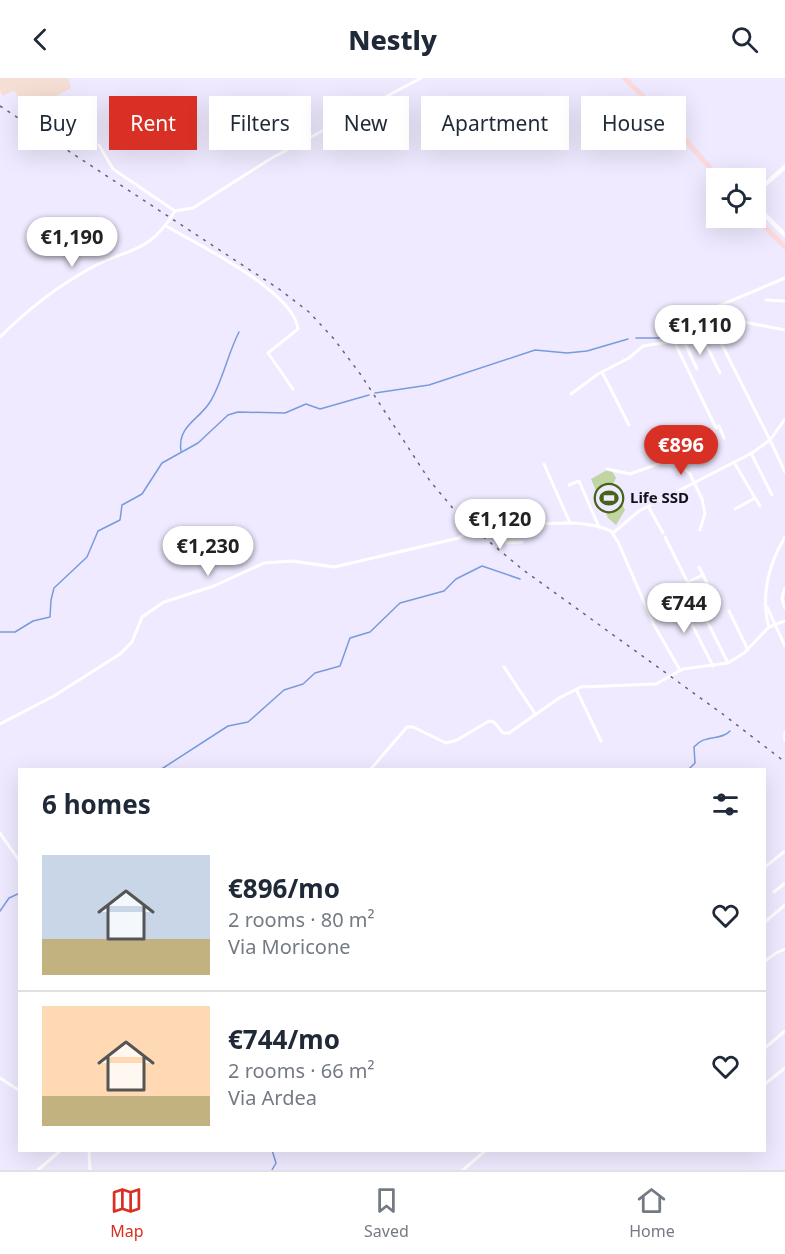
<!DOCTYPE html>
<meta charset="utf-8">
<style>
body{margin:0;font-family:"Noto Sans",sans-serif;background:#f6f6f7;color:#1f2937;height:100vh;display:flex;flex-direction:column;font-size:22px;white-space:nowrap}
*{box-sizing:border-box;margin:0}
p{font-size:20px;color:#747a83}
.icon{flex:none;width:33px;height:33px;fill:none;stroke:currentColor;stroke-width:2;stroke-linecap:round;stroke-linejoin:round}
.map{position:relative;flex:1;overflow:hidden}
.sheet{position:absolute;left:18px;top:690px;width:748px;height:384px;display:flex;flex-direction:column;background:#fff;border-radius:0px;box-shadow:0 6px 24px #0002}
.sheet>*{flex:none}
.hud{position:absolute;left:18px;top:18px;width:750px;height:54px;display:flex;gap:12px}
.controls{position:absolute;left:706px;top:90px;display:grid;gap:12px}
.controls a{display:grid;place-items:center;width:60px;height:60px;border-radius:0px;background:#fff;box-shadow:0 6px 24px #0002;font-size:30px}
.price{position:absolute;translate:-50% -51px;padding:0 14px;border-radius:21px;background:#fff;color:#222;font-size:20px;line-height:39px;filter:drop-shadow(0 2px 3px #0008)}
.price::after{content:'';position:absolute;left:50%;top:36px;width:18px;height:14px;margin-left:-9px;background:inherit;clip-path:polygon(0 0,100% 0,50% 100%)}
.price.selected{background:#d93025;color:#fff}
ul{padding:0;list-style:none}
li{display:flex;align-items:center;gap:18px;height:150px;padding:0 24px}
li+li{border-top:2px solid #e0e1e3}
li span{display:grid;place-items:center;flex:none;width:168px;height:120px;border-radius:0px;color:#555}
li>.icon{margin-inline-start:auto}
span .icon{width:72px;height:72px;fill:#fffc;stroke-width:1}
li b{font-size:26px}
h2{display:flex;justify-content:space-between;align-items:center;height:72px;padding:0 24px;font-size:26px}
.chip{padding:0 21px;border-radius:0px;background:#fff;box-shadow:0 6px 24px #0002;font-size:21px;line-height:54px}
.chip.selected{background:#d93025;color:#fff}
header{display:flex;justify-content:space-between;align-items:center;height:78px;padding:0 24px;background:#fff;font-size:27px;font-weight:800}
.tabs{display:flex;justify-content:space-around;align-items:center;height:84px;border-top:2px solid #e0e1e3;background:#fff;font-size:16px;color:#747a83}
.tabs a{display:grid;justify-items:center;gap:3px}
.tabs .selected{color:#d93025}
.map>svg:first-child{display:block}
.industrial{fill:#f5ded3}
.green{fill:#c0d5a2}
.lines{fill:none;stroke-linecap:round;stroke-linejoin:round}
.stream{stroke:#789bdb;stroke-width:1.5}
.minor{stroke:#fff;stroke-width:3}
.tertiary{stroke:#fff;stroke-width:4.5}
.primary{stroke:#fddbdd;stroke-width:5}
.rail{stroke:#686472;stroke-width:1.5;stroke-dasharray:3 6;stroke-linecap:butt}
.labels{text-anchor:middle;stroke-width:4.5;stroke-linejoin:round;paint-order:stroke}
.poi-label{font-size:15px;font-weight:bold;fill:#131019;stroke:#efeaff;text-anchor:start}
</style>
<header><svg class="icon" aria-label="back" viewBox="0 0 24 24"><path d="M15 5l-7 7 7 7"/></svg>Nestly<svg class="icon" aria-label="search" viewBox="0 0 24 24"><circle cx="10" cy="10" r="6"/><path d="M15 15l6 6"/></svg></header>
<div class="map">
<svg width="785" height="1092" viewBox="0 0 785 1092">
<rect width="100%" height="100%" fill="#efeaff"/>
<polygon class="industrial" points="0,0 68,0 71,10 27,34 14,12 3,18 0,13"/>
<polygon class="green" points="607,392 612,393 616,400 613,406 625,432 616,447 608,440 591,401"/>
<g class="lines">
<g class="stream">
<polyline points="636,260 671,260"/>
<polyline points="375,315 429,307 535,272 567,275 587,273 628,261"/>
<path d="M181,373C177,348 199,342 210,324C222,305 228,275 239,254"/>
<polyline points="0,554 15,554 33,543 50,539 51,522 54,510 87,479 98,453 120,442 122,427 142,416 162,385 198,365 228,337 238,334 285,335 306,326 320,331 369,317"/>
<polyline points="160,692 228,648 248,644 284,612 303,606 315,595 340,588 350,560 370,554 400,525 444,513 456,501 482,488 520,501"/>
<path d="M688,692L695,685L694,669C704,656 721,663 730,653"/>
<polyline points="0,833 9,820 20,815"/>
<polyline points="272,1092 276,1085 272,1072"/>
</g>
<g class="minor">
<polyline points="99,67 113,91 175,133"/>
<path d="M166,148C197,166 294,213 298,251L268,275L293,311"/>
<polyline points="766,222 785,223"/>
<polyline points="744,244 785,252"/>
<polyline points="699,252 702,235 785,200"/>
<polyline points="699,252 720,295"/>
<path d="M0,259C27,232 55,210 89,191C128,169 148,178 175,133L193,130L270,81L421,0"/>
<polyline points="682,259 697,291"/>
<polyline points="674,263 716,350 719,348 724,360"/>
<polyline points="602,294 629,347"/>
<polyline points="571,316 598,296 629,280 643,268 674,263 710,249 715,253 770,362 752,375 639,433 613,455"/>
<polyline points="785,341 770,362 785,394"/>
<polyline points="662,362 677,386"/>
<polyline points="751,375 772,417"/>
<polyline points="734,384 755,420 735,431"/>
<polyline points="544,386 570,445"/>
<polyline points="607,391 630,396 661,385 680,387 690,396 702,421 705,435 700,452"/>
<polyline points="569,407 579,403 599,449"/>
<polyline points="755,420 760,428"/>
<polyline points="648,428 663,455"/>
<path d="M475,446C486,440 495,447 507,447C541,449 578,438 611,453L618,464L654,547L680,592"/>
<polyline points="503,447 507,465 522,464"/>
<polyline points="665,459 728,585"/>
<polyline points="699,489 708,507"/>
<polyline points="688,504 703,497"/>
<polyline points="785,510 782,520 785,530"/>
<polyline points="675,513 713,588"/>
<polyline points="767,529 785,568"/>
<polyline points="729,533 748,572"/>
<path d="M769,549C760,519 769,485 785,459"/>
<polyline points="504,589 536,637"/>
<polyline points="576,611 601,663"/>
<polyline points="0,646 54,618 120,576 132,564 142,539 164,524 214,508 264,485 292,483 334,489 459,460 468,453"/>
<polyline points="785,654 785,663"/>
<polyline points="370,692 407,649 413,649 446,665 457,662 489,643 494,644 503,655 509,655 559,620 581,609 656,606 683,591 728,585 744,575 769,549 785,543"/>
<polyline points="0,755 20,784"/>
<polyline points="765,789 785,773"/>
<polyline points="774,814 785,805"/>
<polyline points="765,844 785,827"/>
<polyline points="765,883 776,875 785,871"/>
<polyline points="765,970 785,953"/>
<polyline points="0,1000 20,1013"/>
<polyline points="765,1006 785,990"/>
<polyline points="89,1072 90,1092"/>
<polyline points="38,1092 61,1072"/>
<polyline points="463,1092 486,1072"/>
</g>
<polyline class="tertiary" points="785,89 763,108 757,122 762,134 785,157"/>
<g class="primary">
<polyline points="624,0 666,40 719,100"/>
<polyline points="756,140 785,169"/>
</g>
<polyline class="rail" points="0,28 279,211 309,234 334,261 361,297 430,403 462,441 522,491 724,637 785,684"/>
</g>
<defs>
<g id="stadium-ring" transform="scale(1.5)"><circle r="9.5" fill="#efeaff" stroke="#466417" stroke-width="1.5"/><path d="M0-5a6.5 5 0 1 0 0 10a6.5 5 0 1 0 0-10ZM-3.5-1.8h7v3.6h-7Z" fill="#466417"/></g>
</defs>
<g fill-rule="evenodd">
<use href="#stadium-ring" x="609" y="420"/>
</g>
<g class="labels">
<g class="poi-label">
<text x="630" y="425">Life SSD</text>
</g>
</g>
</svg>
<div class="controls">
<a><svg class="icon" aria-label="locate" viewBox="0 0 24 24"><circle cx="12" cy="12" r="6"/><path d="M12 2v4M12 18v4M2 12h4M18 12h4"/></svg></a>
</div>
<b class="price" style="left:72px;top:190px">€1,190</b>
<b class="price" style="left:700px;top:278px">€1,110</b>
<b class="price selected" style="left:681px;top:398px">€896</b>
<b class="price" style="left:500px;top:472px">€1,120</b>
<b class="price" style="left:208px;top:499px">€1,230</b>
<b class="price" style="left:684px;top:556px">€744</b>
<div class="hud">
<a class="chip">Buy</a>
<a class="chip selected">Rent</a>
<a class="chip">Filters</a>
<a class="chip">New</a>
<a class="chip">Apartment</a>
<a class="chip">House</a>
</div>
<section class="sheet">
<h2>6 homes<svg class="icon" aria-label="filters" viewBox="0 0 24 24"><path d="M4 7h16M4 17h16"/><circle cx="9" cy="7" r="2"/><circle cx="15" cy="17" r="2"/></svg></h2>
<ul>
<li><span style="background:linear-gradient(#c9d6e8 70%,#c2b280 0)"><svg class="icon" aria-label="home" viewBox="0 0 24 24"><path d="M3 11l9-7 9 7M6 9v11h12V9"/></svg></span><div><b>€896/mo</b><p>2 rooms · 80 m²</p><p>Via Moricone</p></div><svg class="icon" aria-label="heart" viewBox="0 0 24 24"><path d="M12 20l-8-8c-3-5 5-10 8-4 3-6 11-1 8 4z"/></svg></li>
<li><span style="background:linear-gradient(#ffd9b3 75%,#c2b280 0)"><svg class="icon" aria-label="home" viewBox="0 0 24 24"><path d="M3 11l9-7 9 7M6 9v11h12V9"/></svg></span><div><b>€744/mo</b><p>2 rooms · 66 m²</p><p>Via Ardea</p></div><svg class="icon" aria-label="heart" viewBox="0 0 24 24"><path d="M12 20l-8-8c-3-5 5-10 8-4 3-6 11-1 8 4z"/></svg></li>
</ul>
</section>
</div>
<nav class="tabs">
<a class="selected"><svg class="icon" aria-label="map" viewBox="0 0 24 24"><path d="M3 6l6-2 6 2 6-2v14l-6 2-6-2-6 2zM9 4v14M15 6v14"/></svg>Map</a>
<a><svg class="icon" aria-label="saved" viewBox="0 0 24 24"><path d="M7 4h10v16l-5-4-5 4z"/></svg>Saved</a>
<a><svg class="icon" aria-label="home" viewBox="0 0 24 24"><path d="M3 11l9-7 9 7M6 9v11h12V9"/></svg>Home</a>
</nav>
